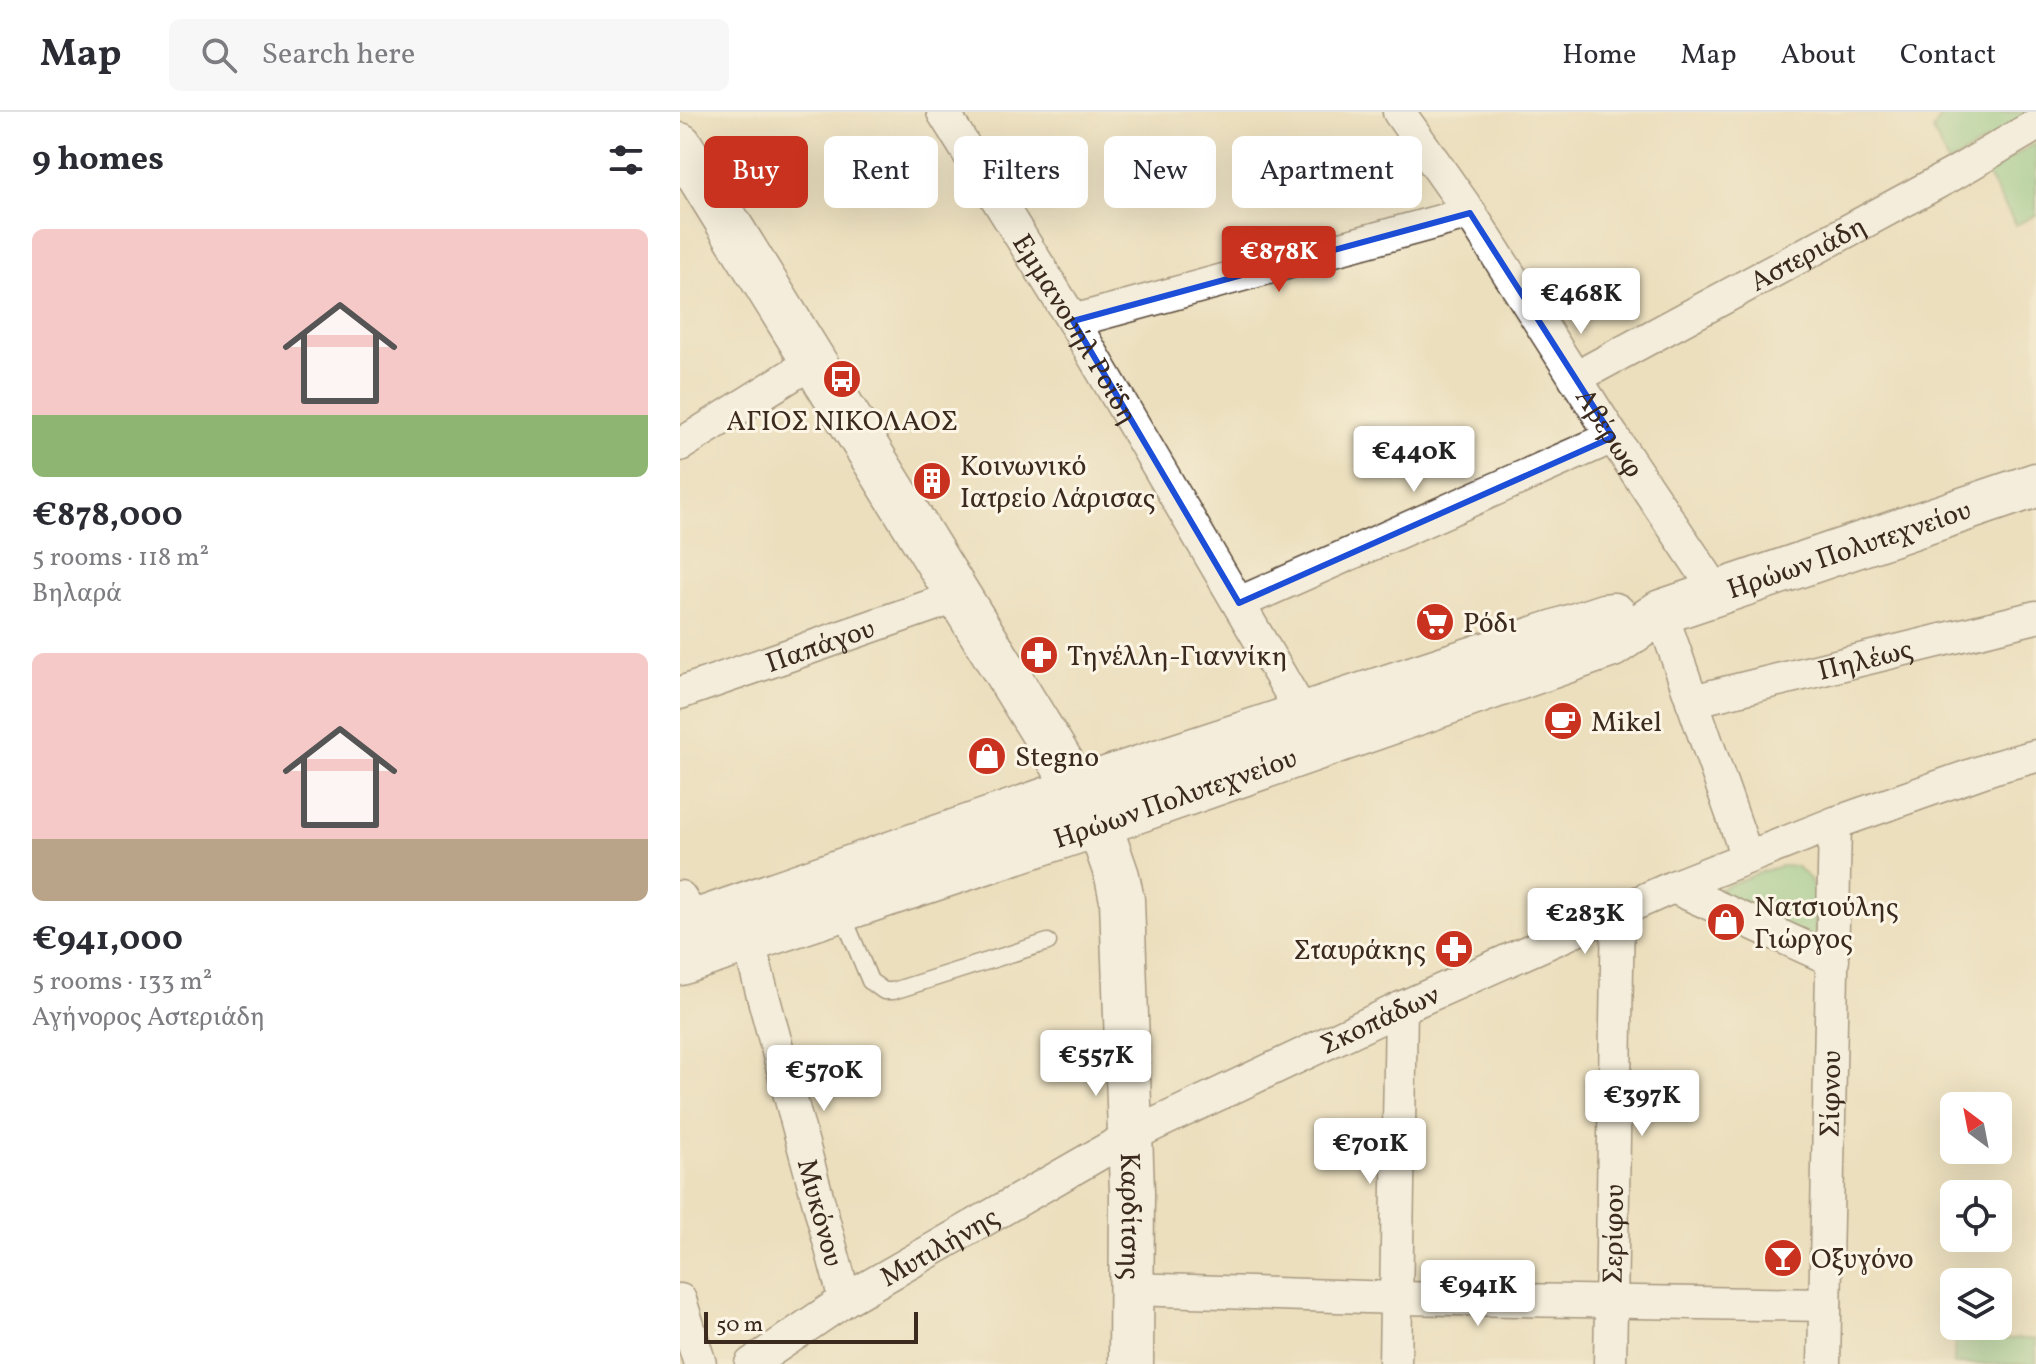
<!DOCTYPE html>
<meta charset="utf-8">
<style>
body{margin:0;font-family:Vollkorn,serif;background:#f7f7f7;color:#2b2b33;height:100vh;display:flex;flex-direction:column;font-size:30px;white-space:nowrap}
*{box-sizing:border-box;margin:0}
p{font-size:26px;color:#7c7c81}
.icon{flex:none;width:44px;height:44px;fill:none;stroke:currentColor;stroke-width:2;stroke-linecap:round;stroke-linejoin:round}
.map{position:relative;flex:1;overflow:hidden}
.drawer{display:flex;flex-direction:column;background:#fff;width:680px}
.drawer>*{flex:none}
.banner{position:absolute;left:24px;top:24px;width:760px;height:72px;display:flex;gap:16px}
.needle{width:52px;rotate:328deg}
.controls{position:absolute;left:1260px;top:980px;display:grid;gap:16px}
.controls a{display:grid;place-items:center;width:72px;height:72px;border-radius:12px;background:#fff;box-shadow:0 8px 32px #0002;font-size:40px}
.scale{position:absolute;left:24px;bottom:20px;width:214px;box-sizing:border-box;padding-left:8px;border:4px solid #3b2a1e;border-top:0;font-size:22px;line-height:28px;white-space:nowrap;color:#3b2a1e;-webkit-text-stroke:6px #fcf5e5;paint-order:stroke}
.price{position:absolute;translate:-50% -68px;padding:0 18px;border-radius:8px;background:#fff;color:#222;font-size:26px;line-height:52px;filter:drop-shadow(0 2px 4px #0008)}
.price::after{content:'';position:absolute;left:50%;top:48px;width:24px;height:18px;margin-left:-12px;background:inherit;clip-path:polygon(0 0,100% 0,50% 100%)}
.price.selected{background:#c8321e;color:#fff}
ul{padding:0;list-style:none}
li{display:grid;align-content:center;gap:16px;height:424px;padding:0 32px}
li span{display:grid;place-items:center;height:248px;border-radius:12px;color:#555}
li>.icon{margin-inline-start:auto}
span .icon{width:144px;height:144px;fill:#fffc;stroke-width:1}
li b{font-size:34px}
h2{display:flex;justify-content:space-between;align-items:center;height:96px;padding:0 32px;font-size:34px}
.tag{padding:0 28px;border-radius:12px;background:#fff;box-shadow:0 8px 32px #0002;font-size:28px;line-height:72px}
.tag.selected{background:#c8321e;color:#fff}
header{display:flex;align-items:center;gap:48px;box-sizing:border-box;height:112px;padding:0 40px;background:#fff;border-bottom:2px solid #e1e1e2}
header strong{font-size:38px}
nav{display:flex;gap:44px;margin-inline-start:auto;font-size:28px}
.search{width:560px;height:72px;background:#f7f7f7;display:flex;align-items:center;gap:20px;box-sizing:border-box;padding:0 28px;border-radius:12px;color:#7c7c81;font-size:30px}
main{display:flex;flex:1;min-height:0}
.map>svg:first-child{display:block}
.green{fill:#80c885;stroke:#5e7952;stroke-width:2}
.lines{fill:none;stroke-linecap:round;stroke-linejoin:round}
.service-casing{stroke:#554536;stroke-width:19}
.minor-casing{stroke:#554536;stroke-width:35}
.secondary-casing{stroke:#554536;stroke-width:47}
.primary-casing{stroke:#554536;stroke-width:47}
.service{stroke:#fff;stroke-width:16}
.minor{stroke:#fff;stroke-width:32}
.secondary{stroke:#fff;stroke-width:44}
.primary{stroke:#fff;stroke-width:44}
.marked{fill:none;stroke:#1d4ed8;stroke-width:6;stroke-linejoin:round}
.labels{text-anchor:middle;stroke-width:6;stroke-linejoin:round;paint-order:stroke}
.street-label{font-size:28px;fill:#3b2a1e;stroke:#fcf5e5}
.poi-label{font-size:28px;fill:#3b2a1e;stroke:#fcf5e5;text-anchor:start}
</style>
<header>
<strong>Map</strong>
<div class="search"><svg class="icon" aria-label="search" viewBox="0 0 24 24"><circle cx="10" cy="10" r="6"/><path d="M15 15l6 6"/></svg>Search here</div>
<nav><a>Home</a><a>Map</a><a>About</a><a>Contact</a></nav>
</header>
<main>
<section class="drawer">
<h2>9 homes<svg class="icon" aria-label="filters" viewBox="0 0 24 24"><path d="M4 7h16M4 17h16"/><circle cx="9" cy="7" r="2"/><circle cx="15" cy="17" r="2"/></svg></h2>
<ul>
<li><span style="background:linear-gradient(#f6c9c9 75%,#8fb573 0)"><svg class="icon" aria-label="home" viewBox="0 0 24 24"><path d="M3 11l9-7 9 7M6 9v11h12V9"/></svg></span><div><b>€878,000</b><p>5 rooms · 118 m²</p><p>Βηλαρά</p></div></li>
<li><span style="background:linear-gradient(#f6c9c9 75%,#b9a48a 0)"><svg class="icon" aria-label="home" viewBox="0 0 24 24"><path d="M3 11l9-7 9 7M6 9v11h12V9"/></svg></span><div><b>€941,000</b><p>5 rooms · 133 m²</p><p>Αγήνορος Αστεριάδη</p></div></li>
</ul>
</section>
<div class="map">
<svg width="1356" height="1252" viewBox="0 0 1356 1252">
<rect width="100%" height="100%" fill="#fcf5e5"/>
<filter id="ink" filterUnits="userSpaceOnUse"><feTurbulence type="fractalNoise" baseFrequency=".0125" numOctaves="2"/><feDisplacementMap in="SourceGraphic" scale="16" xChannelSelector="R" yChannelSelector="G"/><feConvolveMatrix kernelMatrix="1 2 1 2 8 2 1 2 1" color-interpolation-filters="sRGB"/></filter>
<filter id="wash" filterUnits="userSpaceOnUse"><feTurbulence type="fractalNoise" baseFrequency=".006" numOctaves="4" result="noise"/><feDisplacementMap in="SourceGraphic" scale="32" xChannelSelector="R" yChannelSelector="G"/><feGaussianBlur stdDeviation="1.8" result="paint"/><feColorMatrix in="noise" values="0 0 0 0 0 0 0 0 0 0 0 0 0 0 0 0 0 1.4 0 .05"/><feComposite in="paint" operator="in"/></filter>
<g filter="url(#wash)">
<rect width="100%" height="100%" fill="#ebdfbd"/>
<g class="green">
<polygon points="1264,0 1344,0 1346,5 1268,52 1253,18"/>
<polygon points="1356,31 1356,103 1336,113 1306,61"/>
<polygon points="1101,754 1116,754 1130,767 1136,787 1135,828 1031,780 1084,759"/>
<polygon points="1275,1226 1356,1227 1356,1252 1274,1252"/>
</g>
</g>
<g filter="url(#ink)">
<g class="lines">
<g class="service-casing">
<polyline id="service" points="161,799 190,869 204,879 213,879 368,830"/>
</g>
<g class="minor-casing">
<g id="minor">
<path id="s1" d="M263,0L393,209L623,602"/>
<path id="s2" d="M719,0L790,101L933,325L1037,480"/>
<polyline points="393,209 790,101"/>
<path id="s3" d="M895,266L1275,61L1356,13"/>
<polyline points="0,333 134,249"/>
<polyline points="559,491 933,325"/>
<polyline points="981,500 1067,745"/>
<path id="s4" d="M0,581L279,484"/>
<path id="s5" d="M1012,589L1356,505"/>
<polyline points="993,775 1153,848"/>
<polyline points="0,785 15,810"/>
<path id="s6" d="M68,828L165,1188"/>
<polyline points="452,1177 716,1186 1145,1193"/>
<polyline points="0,1188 20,1252"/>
<path id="s7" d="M71,1252L165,1188L450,1024L721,896L993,775L1155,711L1315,655L1356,644"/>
<polyline points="715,1252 721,896"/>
<path id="s8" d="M930,1252L938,798"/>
<path id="s9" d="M1144,1252L1155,711"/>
</g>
</g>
<g class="secondary-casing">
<g id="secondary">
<path id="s10" d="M419,712L437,764L442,788L452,1079L451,1252"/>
</g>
</g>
<g class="primary-casing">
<g id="primary">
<polyline points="0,33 412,700"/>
<polyline points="0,815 432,665 924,504 934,503"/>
<path id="s11" d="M0,851L419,712L932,533L981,500L1356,373"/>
</g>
</g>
<use href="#service" class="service"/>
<use href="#minor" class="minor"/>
<use href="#secondary" class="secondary"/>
<use href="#primary" class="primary"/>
</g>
</g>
<path d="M0 0H1356V1252H0ZM790,101L933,325L559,491L393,209Z" fill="#ebdfbd" fill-opacity=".55" fill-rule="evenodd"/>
<path class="marked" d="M790,101L933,325L559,491L393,209Z"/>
<defs>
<g id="bus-disc" transform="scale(2)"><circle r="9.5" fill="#c8321e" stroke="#fcf5e5"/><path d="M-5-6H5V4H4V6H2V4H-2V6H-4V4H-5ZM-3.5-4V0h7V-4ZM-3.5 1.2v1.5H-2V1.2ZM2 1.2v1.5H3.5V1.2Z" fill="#fff"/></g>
<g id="building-disc" transform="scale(2)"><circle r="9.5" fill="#c8321e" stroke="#fcf5e5"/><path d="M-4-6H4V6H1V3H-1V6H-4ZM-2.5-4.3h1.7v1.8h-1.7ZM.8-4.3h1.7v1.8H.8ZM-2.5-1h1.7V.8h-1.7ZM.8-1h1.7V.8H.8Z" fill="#fff"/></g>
<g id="supermarket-disc" transform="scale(2)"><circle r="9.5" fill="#c8321e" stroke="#fcf5e5"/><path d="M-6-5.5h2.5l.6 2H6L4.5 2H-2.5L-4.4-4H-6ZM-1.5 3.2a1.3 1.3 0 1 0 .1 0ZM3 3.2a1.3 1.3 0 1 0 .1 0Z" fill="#fff"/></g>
<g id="pharmacy-disc" transform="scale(2)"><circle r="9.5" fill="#c8321e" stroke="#fcf5e5"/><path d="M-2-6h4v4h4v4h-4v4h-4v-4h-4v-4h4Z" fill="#fff"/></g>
<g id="cafe-disc" transform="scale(2)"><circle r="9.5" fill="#c8321e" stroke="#fcf5e5"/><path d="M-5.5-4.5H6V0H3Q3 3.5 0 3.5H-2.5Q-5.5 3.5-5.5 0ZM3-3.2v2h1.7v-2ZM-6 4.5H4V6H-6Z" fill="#fff"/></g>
<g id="shop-disc" transform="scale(2)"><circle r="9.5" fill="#c8321e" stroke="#fcf5e5"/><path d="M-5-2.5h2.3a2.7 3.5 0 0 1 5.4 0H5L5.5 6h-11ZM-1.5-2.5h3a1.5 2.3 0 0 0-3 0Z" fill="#fff"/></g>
<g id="bar-disc" transform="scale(2)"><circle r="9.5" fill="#c8321e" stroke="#fcf5e5"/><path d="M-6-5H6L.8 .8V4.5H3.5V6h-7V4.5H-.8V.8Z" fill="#fff"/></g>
</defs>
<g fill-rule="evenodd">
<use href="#bus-disc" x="162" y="267"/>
<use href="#building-disc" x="252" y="369"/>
<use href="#supermarket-disc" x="755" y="510"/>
<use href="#pharmacy-disc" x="359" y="543"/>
<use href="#cafe-disc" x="883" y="609"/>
<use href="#shop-disc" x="307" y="644"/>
<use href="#shop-disc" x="1046" y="810"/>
<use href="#pharmacy-disc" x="774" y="837"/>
<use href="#bar-disc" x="1103" y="1146"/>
</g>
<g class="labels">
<g class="street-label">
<text dy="10" stroke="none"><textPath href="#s3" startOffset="264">Αστεριάδη</textPath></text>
<text dy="10" stroke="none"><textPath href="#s1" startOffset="254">Εμμανουήλ Ροΐδη</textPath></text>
<text dy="10" stroke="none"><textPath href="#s2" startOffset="384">Αβέρωφ</textPath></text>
<text dy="10" stroke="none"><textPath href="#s11" startOffset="1242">Ηρώων Πολυτεχνείου</textPath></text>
<text dy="10" stroke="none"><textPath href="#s4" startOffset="148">Παπάγου</textPath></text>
<text dy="10" stroke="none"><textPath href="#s5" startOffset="178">Πηλέως</textPath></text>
<text dy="10" stroke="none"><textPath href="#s11" startOffset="522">Ηρώων Πολυτεχνείου</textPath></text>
<text dy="10" stroke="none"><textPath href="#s7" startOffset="718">Σκοπάδων</textPath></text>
<text dy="10" stroke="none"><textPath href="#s9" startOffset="270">Σίφνου</textPath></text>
<text dy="10" stroke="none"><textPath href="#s6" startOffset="282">Μυκόνου</textPath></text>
<text dy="10" stroke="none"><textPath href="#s10" startOffset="396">Καρδίτσης</textPath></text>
<text dy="10" stroke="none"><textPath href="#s8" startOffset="130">Σερίφου</textPath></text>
<text dy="10" stroke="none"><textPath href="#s7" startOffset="222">Μυτιλήνης</textPath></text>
</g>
<g class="poi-label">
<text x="162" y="318" text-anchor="middle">ΑΓΙΟΣ ΝΙΚΟΛΑΟΣ</text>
<text x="280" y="363">Κοινωνικό<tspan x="280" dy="32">Ιατρείο Λάρισας</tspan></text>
<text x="783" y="520">Ρόδι</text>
<text x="387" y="553">Τηνέλλη-Γιαννίκη</text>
<text x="911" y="619">Mikel</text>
<text x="335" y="654">Stegno</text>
<text x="1074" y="804">Νατσιούλης<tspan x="1074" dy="32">Γιώργος</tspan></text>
<text x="746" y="847" text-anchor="end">Σταυράκης</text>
<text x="1131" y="1156">Οξυγόνο</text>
</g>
</g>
</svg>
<div class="controls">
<a><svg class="needle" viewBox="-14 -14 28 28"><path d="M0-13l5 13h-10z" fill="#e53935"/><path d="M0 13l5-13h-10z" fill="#7c7c81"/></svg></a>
<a><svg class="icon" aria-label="locate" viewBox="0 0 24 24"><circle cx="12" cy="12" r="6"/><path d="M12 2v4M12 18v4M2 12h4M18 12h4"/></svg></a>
<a><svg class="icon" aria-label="layers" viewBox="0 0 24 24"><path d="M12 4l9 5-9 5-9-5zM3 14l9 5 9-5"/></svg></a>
</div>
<div class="scale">50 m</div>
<b class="price selected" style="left:599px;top:182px">€878K</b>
<b class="price" style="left:901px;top:224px">€468K</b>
<b class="price" style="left:734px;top:382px">€440K</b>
<b class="price" style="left:905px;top:844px">€283K</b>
<b class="price" style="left:416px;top:986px">€557K</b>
<b class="price" style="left:144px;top:1001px">€570K</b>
<b class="price" style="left:962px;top:1026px">€397K</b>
<b class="price" style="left:690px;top:1074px">€701K</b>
<b class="price" style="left:798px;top:1216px">€941K</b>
<div class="banner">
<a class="tag selected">Buy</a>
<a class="tag">Rent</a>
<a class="tag">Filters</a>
<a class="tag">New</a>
<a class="tag">Apartment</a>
</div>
</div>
</main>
